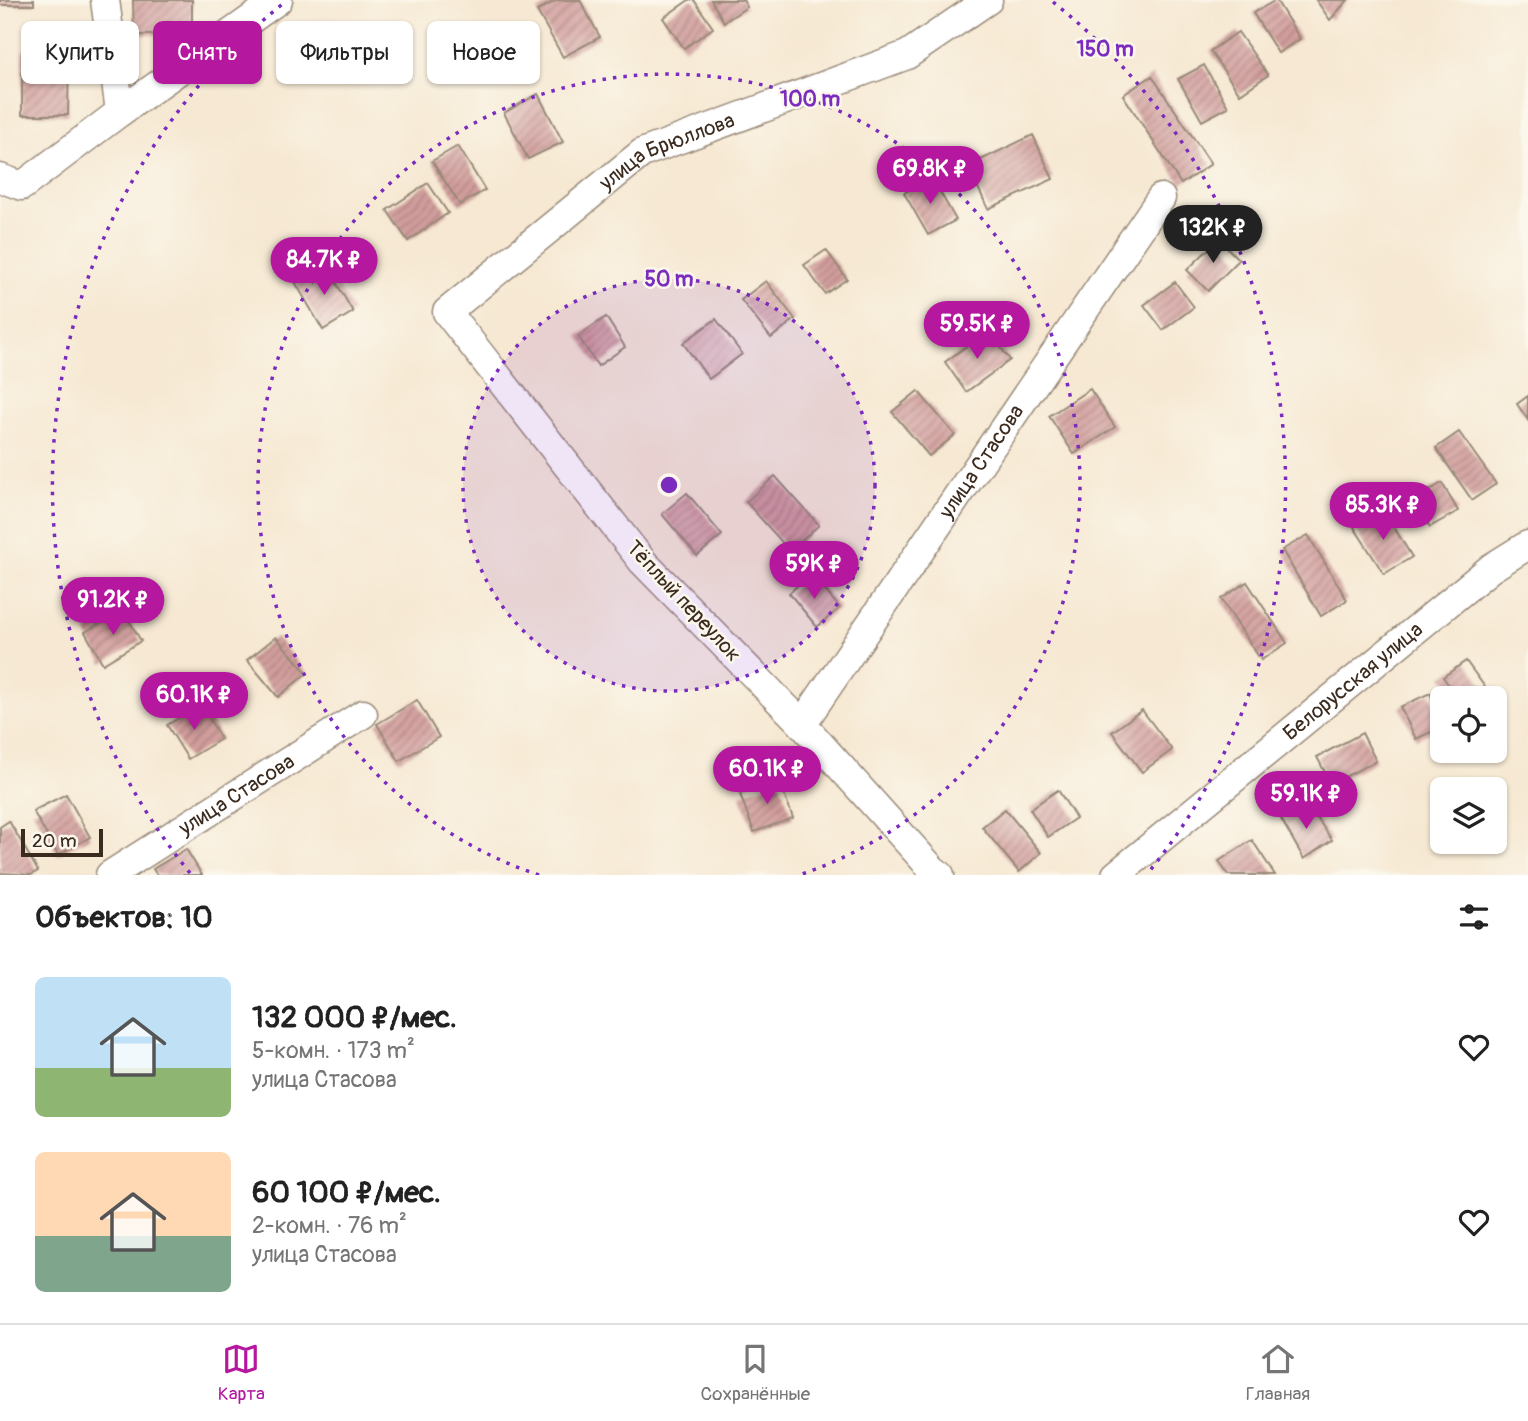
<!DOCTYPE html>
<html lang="ru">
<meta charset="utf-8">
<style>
body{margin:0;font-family:Pangolin,sans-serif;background:#f2f2f2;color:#222;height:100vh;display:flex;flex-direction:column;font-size:26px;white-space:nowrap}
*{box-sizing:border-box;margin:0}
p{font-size:23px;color:#767676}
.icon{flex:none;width:38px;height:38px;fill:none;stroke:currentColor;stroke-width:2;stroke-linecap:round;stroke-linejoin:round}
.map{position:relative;height:875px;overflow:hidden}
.drawer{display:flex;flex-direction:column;background:#fff;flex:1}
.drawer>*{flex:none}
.guide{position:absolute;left:21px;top:21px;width:700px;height:63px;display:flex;gap:14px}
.controls{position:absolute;left:1430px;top:686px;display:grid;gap:14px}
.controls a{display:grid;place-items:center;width:77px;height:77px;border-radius:10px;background:#fff;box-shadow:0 2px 5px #0004;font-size:35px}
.scale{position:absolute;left:21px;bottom:18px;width:82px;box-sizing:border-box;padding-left:7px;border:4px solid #3b2a1e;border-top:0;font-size:19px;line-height:24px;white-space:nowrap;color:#3b2a1e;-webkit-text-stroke:5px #fbf7ec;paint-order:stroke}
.price{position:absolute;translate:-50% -60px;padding:0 16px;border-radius:24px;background:#b5179e;color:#fff;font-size:23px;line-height:46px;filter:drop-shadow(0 2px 4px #0008)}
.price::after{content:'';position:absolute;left:50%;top:42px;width:21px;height:16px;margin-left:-10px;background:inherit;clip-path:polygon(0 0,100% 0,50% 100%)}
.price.current{background:#222;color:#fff}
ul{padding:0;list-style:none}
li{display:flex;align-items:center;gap:21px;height:175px;padding:0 35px}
li span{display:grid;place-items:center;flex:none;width:196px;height:140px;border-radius:10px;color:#555}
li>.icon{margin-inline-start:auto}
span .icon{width:84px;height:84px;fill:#fffc;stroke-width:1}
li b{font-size:30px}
h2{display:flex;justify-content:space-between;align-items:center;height:84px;padding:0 35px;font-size:30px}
.chip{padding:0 24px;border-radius:10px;background:#fff;box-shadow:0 2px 5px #0004;font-size:24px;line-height:63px}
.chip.current{background:#b5179e;color:#fff}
.tab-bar{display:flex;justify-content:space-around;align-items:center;height:98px;border-top:2px solid #e0e0e0;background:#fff;font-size:19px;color:#767676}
.tab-bar a{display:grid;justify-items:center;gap:4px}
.tab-bar .current{color:#b5179e}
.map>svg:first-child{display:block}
.building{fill:url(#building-hatch)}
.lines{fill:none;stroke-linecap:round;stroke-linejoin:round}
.minor-casing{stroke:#988978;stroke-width:31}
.minor{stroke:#fff;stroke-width:28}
.ring{fill:none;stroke:#7b2cbf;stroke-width:3.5;stroke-dasharray:3.5 7}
.labels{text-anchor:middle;stroke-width:5;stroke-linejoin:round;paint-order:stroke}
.street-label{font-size:21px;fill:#3b2a1e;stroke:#fbf7ec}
.centre{fill:#7b2cbf;stroke:#fbf7ec;stroke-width:3.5}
.ring-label{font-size:21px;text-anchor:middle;font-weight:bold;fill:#7b2cbf;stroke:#fbf7ec;stroke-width:5;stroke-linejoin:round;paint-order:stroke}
</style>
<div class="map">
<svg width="1528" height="875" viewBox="0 0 1528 875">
<defs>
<pattern id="building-hatch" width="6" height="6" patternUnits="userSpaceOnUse" patternTransform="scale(1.75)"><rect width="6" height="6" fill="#d29e9d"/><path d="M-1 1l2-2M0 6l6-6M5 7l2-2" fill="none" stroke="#ac817f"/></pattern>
</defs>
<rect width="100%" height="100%" fill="#fbf7ec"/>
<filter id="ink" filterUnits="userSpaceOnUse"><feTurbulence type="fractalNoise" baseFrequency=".0143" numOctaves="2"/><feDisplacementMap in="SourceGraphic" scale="14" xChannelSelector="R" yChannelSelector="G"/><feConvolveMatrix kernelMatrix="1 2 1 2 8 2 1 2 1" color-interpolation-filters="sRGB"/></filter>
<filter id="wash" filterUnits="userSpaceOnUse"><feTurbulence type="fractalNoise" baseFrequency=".00686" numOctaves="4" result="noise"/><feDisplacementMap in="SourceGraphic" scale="28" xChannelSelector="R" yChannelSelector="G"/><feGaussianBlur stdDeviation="1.57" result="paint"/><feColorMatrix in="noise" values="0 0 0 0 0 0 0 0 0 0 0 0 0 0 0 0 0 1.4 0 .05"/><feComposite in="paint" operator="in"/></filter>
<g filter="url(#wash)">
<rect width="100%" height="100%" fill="#f6e8d2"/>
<g id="blocks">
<g class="building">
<rect x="0" y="0" width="34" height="5"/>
<polygon points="133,0 192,0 192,35 134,35"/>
<polygon points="557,0 580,0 600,37 563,57 537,11"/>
<polygon points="689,0 694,0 713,28 684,48 663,18"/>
<polygon points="711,0 743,0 747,7 724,22"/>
<polygon points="1276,0 1300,39 1278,53 1253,13"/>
<polygon points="1316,0 1348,0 1330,20"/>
<polygon points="1238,32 1268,75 1240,94 1210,51"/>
<polygon points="22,51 69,52 68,115 22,115"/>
<polygon points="1204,65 1228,107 1202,121 1178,79"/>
<polygon points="1152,76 1211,164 1181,184 1123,95"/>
<polygon points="538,94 563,142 528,159 504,113"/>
<polygon points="1033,135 1053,179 988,209 968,166"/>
<polygon points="458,146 485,190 460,205 432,161"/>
<polygon points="932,178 956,220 928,235 904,193"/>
<polygon points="428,183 448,213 408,241 387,210"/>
<polygon points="1219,239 1239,260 1208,291 1187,270"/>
<polygon points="826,250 847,279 825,294 804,265"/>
<polygon points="326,265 353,312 323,330 295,282"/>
<polygon points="766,281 795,319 771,338 741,300"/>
<polygon points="1175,282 1194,307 1163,330 1144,305"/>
<polygon points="606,317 625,347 598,366 578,336"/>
<polygon points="716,319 742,354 709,379 683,343"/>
<polygon points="988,330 1010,360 966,392 945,362"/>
<polygon points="1090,389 1115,427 1074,454 1049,416"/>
<polygon points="918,391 955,435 929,456 892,412"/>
<polygon points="1528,396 1528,420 1517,404"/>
<polygon points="1459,432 1496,484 1472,500 1436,448"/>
<polygon points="775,476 819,525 790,551 746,502"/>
<polygon points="1442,483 1458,511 1430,527 1414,500"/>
<polygon points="687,493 722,535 697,556 662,514"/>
<polygon points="1383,509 1412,557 1384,574 1354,527"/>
<polygon points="1308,535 1347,600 1321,616 1282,550"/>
<polygon points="811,574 840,608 817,627 789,593"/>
<polygon points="1247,582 1287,643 1261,660 1221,599"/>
<polygon points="123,610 141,641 103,664 85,632"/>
<polygon points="276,637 307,673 278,697 247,660"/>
<polygon points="1466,661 1487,690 1475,698 1458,698 1443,677"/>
<polygon points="1430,693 1442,719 1442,727 1416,739 1400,707"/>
<polygon points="417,700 439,737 399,761 377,724"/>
<polygon points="201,705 221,739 188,759 167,725"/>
<polygon points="1142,710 1172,750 1142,772 1112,732"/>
<polygon points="1362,733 1376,761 1331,784 1317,757"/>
<polygon points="779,780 793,818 754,832 740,794"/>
<polygon points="1058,790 1076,818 1048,837 1030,809"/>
<polygon points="66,794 90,837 58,855 33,811"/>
<polygon points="1308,805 1332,840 1304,859 1281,819"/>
<polygon points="1005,809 1041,853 1019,872 982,827"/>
<polygon points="9,821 38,871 31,875 0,873 0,827"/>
<polygon points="1252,840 1275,875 1228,875 1219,861"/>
<polygon points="186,849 202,875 157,875 153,869"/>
</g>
</g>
</g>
<g filter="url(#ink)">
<use href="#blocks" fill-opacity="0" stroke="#988978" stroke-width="2"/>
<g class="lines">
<g class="minor-casing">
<g id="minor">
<polyline points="120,112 278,0"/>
<polyline points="0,178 22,186 120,112 105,0"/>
<path id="s1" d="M802,724L1161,198"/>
<path id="s2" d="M110,875L363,714"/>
<path id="s3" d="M940,875L933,870L802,724L643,562L447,312L642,153L907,55L988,0"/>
<path id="s4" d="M1116,875L1491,568L1528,545"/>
</g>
</g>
<use href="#minor" class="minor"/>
</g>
</g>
<circle cx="669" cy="485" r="206" fill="#7b2cbf" fill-opacity=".12"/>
<g class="ring">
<circle cx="669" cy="485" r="206"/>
<path d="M539 875A411 411 0 1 1 799 875"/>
<path d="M190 873A617 617 0 0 1 285 2M1053 2A617 617 0 0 1 1148 873"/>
</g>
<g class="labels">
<g class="street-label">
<text dy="7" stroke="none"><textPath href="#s3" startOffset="1024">улица Брюллова</textPath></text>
<text dy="7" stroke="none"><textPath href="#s1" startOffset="318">улица Стасова</textPath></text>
<text transform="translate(684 601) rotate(47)" y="7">Тёплый переулок</text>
<text dy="7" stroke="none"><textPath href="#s4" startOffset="306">Белорусская улица</textPath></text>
<text dy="7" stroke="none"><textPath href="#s2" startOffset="150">улица Стасова</textPath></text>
</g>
</g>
<circle cx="669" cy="485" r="10" class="centre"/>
<g class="ring-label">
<text x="1105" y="56">150 m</text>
<text x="810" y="106">100 m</text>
<text x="669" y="286">50 m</text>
</g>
</svg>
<div class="controls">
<a><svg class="icon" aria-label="locate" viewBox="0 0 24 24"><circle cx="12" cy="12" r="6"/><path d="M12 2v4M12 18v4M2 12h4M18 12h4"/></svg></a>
<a><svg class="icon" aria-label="layers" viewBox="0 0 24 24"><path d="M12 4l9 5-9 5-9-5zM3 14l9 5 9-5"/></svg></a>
</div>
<div class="scale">20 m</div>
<b class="price" style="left:930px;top:206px">69.8K ₽</b>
<b class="price current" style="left:1213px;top:265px">132K ₽</b>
<b class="price" style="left:324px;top:297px">84.7K ₽</b>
<b class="price" style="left:977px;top:361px">59.5K ₽</b>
<b class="price" style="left:1383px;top:542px">85.3K ₽</b>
<b class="price" style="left:814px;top:601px">59K ₽</b>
<b class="price" style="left:113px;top:637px">91.2K ₽</b>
<b class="price" style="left:194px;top:732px">60.1K ₽</b>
<b class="price" style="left:767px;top:806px">60.1K ₽</b>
<b class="price" style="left:1306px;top:831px">59.1K ₽</b>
<div class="guide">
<a class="chip">Купить</a>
<a class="chip current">Снять</a>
<a class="chip">Фильтры</a>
<a class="chip">Новое</a>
</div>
</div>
<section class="drawer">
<h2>Объектов: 10<svg class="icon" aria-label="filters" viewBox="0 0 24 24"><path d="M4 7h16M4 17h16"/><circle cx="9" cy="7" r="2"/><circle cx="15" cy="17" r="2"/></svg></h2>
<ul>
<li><span style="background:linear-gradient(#bfe0f5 65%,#8fb573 0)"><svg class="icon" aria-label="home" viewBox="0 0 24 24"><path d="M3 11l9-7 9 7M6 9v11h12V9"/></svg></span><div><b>132 000 ₽/мес.</b><p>5-комн. · 173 m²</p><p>улица Стасова</p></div><svg class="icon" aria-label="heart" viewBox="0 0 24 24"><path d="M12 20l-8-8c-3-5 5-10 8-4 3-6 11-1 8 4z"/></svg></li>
<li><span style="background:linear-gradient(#ffd9b3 60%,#7fa58c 0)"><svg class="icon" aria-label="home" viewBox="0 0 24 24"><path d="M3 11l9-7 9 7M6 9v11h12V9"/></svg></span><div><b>60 100 ₽/мес.</b><p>2-комн. · 76 m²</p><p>улица Стасова</p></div><svg class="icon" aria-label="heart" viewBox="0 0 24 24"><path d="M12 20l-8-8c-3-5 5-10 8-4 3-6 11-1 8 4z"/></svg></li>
</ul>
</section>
<nav class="tab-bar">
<a class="current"><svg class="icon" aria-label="map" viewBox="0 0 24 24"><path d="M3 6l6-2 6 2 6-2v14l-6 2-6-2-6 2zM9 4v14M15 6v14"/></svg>Карта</a>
<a><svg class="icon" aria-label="saved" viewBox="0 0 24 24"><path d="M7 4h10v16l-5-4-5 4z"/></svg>Сохранённые</a>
<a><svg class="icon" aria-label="home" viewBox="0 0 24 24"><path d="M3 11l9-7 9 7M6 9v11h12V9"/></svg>Главная</a>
</nav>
